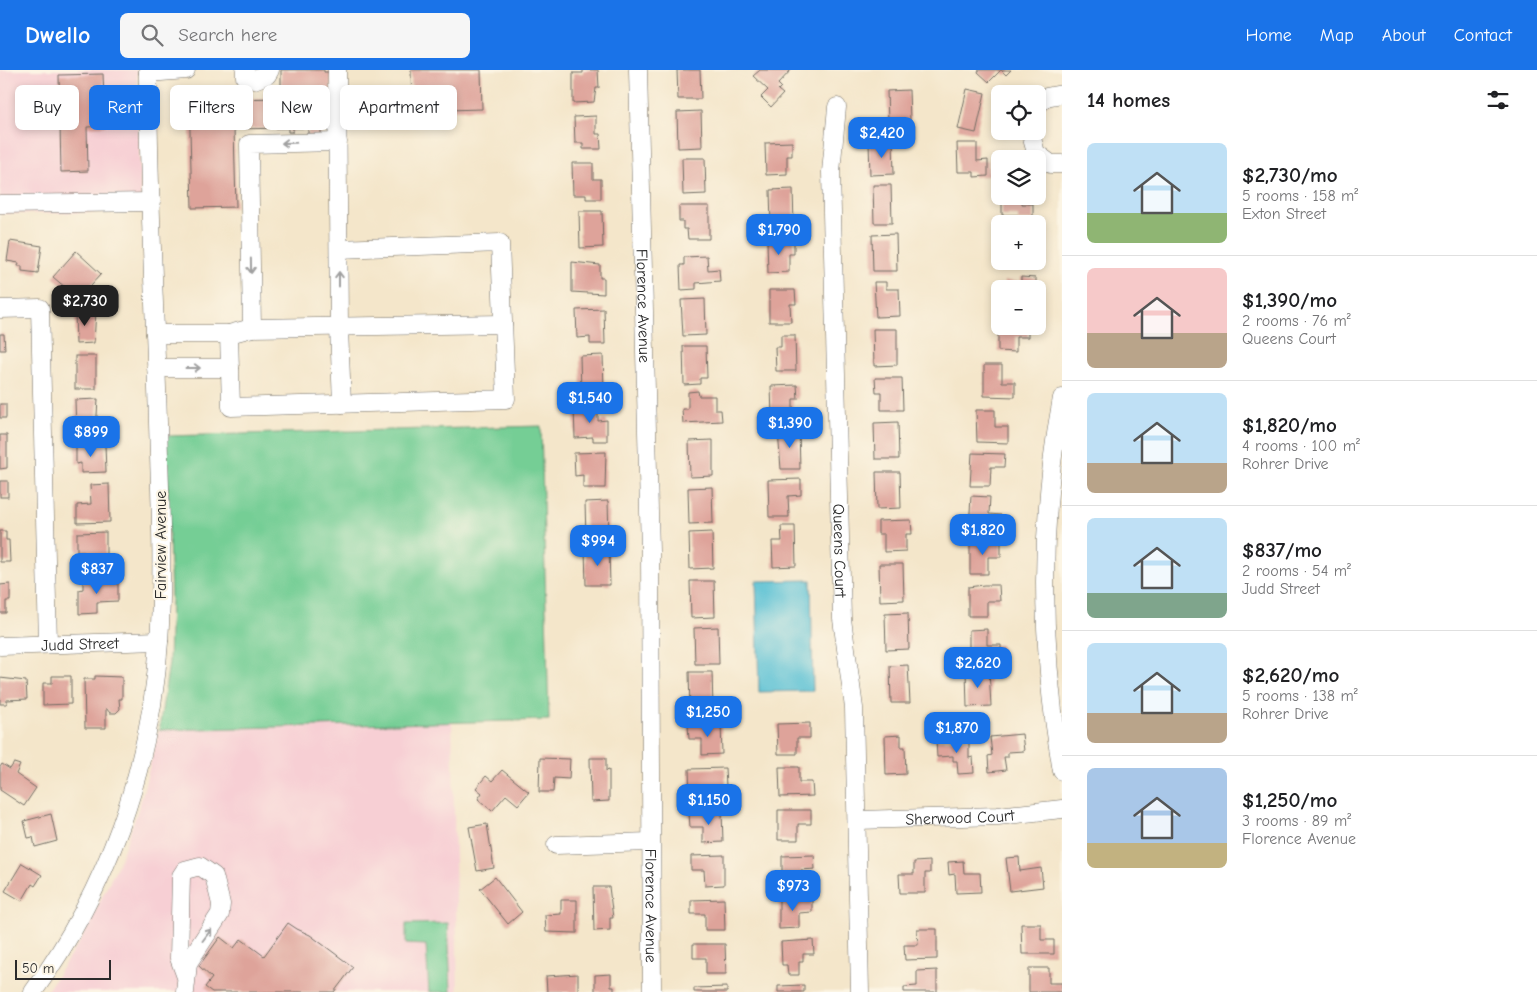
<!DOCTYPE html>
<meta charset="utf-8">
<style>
body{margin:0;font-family:"Comic Neue",sans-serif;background:#f6f6f6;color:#202124;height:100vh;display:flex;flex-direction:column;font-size:19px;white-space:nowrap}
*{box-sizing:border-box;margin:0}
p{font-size:16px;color:#757577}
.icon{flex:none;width:28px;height:28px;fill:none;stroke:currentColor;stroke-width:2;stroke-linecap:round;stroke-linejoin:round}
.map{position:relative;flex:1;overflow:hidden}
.panel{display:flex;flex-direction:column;background:#fff;width:475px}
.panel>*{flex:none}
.top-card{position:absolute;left:15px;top:15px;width:475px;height:45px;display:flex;gap:10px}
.buttons{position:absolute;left:991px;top:15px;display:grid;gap:10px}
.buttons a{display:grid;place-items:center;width:55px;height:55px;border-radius:8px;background:#fff;box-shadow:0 2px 8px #0003;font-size:25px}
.scale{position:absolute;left:15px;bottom:12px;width:96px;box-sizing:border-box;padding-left:5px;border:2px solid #2b2b2b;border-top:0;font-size:14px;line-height:18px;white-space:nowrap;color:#2b2b2b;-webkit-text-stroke:4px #fcf5e5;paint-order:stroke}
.price{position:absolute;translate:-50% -42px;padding:0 11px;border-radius:10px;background:#1a73e8;color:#fff;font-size:16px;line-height:32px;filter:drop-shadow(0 1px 2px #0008)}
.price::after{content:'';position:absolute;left:50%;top:30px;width:15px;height:11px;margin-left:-8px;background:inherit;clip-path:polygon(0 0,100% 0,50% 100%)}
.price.active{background:#222;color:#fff}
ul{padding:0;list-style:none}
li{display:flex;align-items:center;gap:15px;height:125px;padding:0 25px}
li+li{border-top:1px solid #e0e0e0}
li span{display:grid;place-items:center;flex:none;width:140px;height:100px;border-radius:8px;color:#555}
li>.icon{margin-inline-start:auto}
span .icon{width:60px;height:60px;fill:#fffc;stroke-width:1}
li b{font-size:21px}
h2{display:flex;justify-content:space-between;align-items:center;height:60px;padding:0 25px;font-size:21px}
.tag{padding:0 18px;border-radius:8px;background:#fff;box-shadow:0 2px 8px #0003;font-size:18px;line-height:45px}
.tag.active{background:#1a73e8;color:#fff}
header{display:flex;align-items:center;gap:30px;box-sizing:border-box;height:70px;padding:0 25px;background:#1a73e8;color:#fff}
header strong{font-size:24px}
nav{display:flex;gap:28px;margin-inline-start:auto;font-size:18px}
.search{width:350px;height:45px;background:#f6f6f6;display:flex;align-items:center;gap:12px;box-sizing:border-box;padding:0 18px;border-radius:8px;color:#757577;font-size:19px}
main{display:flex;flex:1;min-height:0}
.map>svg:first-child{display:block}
.built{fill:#f7cfd4}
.green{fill:#74ce95;stroke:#507c60}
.water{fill:#57c0d4;stroke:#417680}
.building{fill:#dea39a}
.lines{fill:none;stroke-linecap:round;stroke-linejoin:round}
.minor-casing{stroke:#716c63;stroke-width:19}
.minor{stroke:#fff;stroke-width:18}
.oneway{stroke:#a0a0a0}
.labels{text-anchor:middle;stroke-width:4.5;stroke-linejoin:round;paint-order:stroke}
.street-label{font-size:16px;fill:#2b2b2b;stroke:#fcf5e5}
</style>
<header>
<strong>Dwello</strong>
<div class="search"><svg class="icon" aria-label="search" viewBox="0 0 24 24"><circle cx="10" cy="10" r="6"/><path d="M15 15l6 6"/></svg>Search here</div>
<nav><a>Home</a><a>Map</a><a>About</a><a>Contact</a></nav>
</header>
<main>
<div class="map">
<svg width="1062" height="922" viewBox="0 0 1062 922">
<rect width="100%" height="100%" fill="#fcf5e5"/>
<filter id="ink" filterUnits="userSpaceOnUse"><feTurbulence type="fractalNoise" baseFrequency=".02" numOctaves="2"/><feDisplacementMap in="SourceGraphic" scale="10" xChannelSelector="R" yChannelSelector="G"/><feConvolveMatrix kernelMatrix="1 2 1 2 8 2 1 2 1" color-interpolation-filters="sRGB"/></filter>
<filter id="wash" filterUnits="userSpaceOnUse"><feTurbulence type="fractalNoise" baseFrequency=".0096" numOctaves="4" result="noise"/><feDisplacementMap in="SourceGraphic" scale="20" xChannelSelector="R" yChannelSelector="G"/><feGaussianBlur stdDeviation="1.12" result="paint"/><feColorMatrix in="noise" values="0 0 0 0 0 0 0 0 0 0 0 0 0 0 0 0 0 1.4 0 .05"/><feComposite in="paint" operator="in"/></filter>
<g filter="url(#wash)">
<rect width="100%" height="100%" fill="#f4e6ca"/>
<g class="built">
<polygon points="0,0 137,0 141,142 0,144"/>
<polygon points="452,652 458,922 46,922 82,868 120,790 140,734 159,660"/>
</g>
<g class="green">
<polygon points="541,356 549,650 159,660 169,593 171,530 166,366"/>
<polygon points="448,853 451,922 429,922 426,875 406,874 406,854"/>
</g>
<polygon class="water" points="811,510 813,621 759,622 756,511"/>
<g id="blocks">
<g class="building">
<polygon points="281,0 324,0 324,2 331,2 331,56 321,56 321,67 308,67 308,58 293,58 293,62 288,62 288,58 234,59 236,137 192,138 189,22 228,21 228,29 281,28"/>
<polygon points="411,0 481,0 482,39 412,41"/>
<polygon points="583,0 598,0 599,18 596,18 594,32 573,33 573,3 583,3"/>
<polygon points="677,0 700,0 701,29 678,29"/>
<polygon points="760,0 791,0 778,14 781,17 778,20 783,24 771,37 761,27 768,20 753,6"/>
<polygon points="979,0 1011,0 1006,5 1001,0 989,12 978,2"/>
<polygon points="103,4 105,56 87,57 88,101 61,102 59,5"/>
<polygon points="967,19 985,23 976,63 958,59"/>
<polygon points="909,20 910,50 888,51 887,21"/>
<polygon points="701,41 702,77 678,78 677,42"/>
<polygon points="596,46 596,64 600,64 601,79 583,79 583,73 575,73 574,47"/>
<polygon points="792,72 792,86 787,86 787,104 766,105 765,73"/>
<polygon points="893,72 894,104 870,105 869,73"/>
<polygon points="957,73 977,73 977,91 988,90 988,106 974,107 974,102 958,102"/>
<polygon points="682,88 705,88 706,124 683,125"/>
<polygon points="572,93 593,93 593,109 601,109 601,129 586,129 586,125 573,125"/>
<polygon points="873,115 891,115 892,153 874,153"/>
<polygon points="793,119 794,155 771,156 770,120"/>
<polygon points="1002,126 1022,126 1022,134 1033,134 1033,150 1018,150 1018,145 1002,145"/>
<polygon points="679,136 709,136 709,169 688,169 687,159 683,159 683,151 679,151"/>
<polygon points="579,141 602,141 603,177 580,178"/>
<polygon points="896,164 897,201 873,201 872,165"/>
<polygon points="794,170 794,184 789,184 789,202 768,203 767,171"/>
<polygon points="10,171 42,176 38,203 22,201 22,196 18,196 19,193 7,191"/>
<polygon points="76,181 101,204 82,225 72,216 70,219 67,216 66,218 53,207"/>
<polygon points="707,186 708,200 719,199 720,211 696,213 696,219 681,220 680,195 684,195 684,187"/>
<rect x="1013" y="191" width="24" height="6"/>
<polygon points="572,192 600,195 600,208 604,208 604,224 572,222"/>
<polygon points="1021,207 1036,208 1036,219 1004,219 1004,211 1021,212"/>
<polygon points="874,212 886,212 886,219 899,219 900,246 876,247"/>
<polygon points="769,220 795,220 796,234 790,234 791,252 769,252"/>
<polygon points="705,229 706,265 683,266 681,230"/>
<polygon points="604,239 605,274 590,274 590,267 577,268 576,240"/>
<polygon points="96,240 94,273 76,274 75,241"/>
<polygon points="998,256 1028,256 1028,267 1016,267 1016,282 998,281"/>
<polygon points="873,259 897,259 897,295 874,296"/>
<polygon points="0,264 4,264 5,280 0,280"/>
<polygon points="781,265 795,265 796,301 776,301 775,277 781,277"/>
<polygon points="683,276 706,276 707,308 700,308 700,314 684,315"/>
<polygon points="603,285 604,321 581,322 580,286"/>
<rect x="75" y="286" width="21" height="33"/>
<polygon points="984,295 1002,295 1002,312 1015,312 1015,327 984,326"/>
<polygon points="875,308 902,308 903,340 881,340 881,322 876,322"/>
<polygon points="797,315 798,329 793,329 793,347 772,348 771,316"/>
<polygon points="698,321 699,326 715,326 715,340 721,340 722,351 683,353 682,339 688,339 688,322"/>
<polygon points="98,329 96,361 76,362 75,330"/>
<rect x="0" y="334" width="6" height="14"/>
<polygon points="574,336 598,336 598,351 607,350 607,371 593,371 593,367 575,368"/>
<polygon points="976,340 995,340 995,357 1008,357 1008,373 977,372"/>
<polygon points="898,352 899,389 875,389 874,353"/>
<polygon points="799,360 800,399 781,399 778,361"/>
<polygon points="0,365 7,365 7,398 0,399"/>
<polygon points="713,370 713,406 690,407 689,371"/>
<polygon points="76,375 105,375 106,402 81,403 81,393 76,394"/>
<polygon points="606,382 605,418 583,418 583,405 575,406 574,383"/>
<polygon points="972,383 1005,384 1004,397 991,397 990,416 970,416"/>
<polygon points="876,402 900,402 901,438 877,439"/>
<polygon points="801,409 801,425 788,426 789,447 769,447 768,410"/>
<rect x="0" y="411" width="8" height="16"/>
<polygon points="109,414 110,452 77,453 77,435 91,434 90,415"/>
<polygon points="712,417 713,453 689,454 688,418"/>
<polygon points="971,426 990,427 989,444 1001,445 1000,461 969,458"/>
<polygon points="608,431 609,467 586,468 585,432"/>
<polygon points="911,450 912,464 906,464 906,481 884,482 884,464 878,464 878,451"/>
<polygon points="781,456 795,456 796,496 773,497 772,471 782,471"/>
<polygon points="0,461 6,461 6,470 9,470 10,492 0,492"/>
<polygon points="106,462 106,490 84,490 83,481 77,481 77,463"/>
<polygon points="712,462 713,498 690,499 689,463"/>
<polygon points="986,471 1001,471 1001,487 988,487 988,504 970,504 970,473"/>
<polygon points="609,478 610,515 586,515 585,479"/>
<polygon points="879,494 903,494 904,530 880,531"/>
<polygon points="118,510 118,531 97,532 97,543 79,544 79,520 83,519 83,511"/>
<polygon points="690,511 714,511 715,547 691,548"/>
<polygon points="10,514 10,531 6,531 6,543 0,543 0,515"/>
<polygon points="984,515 999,515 1000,531 987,531 987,546 968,546 968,517"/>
<polygon points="908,543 909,579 886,580 885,544"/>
<polygon points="718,557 719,594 695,594 694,558"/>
<polygon points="987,559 987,575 1001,575 1001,589 984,589 984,585 969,585 969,560"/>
<polygon points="908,595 910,633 891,633 890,596"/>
<polygon points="989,600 991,636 967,637 966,601"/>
<polygon points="689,602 712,602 713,638 690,639"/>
<polygon points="52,606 71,606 71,634 43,635 43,613 52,613"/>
<polygon points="95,606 122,607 122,629 119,629 120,639 116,643 110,643 106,638 106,658 85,658 84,609 95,609"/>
<polygon points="0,608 26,611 27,629 7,630 7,634 0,634"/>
<polygon points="810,653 810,668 797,668 797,684 778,684 777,654"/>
<polygon points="721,654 722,684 702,685 702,669 689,669 688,655"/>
<polygon points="1022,664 1024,681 1008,682 1008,687 1004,687 1006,700 989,702 988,686 992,685 990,667"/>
<polygon points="901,665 901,677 905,677 906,704 886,705 885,666"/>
<polygon points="969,669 969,688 973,687 974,703 958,704 957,691 953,691 953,686 937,687 936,670"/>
<polygon points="540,688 570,689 569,709 554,708 553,722 539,722"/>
<polygon points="590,688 606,688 606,701 609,700 609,731 591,732"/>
<polygon points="14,693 20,695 16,704 36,718 24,736 0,720 0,697 2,694 10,699"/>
<polygon points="779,697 799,697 799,712 812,712 813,726 780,727"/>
<polygon points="725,698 726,716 708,716 709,728 690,729 689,699"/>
<polygon points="502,700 529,722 518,735 506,725 492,741 478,729 482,723 476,718 486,706 492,711"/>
<polygon points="778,740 811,740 811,754 798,754 798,770 778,770"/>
<polygon points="722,742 723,772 703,773 703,757 690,757 689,743"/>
<polygon points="51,744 57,771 35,777 33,767 28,768 24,751"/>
<polygon points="487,754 494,798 477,801 469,757"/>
<polygon points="724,785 724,815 705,816 704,800 691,800 691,786"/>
<polygon points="814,785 815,799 801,800 802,815 782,816 782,786"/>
<polygon points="1019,787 1020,801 1041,798 1043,817 1010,821 1006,788"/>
<polygon points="930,791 930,803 925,803 925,823 900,823 899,804 914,804 914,792"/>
<polygon points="963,791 964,803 980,803 981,822 956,823 955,804 949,805 948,792"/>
<polygon points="22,793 42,805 35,816 32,814 22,831 5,821"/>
<polygon points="495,807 522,842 508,854 480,819"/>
<polygon points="593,817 609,817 613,848 610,848 610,860 594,861"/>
<polygon points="812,828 812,842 799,843 799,858 779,859 779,829"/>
<polygon points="724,829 725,860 705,860 705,844 691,844 691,830"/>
<polygon points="561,830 577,830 577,863 546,862 545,845 561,844"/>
<polygon points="288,853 297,859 310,865 353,897 334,922 212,922 205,917 212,908 199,896 220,867 234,878 241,869 264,886"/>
<polygon points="1021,854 1041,854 1041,870 1054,870 1054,884 1022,884"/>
<polygon points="917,859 937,859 937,889 905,890 904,875 918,875"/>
<polygon points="813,870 814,884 803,884 803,892 799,892 799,905 788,905 787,895 782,895 781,872"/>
<polygon points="693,874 725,874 726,904 706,904 706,888 693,888"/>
<polygon points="1029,898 1049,898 1049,913 1062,913 1062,922 1029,922"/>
<polygon points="937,900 937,922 904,922 904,917 917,916 917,901"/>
<polygon points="578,904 578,922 547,922 546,906"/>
<polygon points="611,904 611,917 614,917 614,922 595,922 595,905"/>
<polygon points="804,915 804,922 778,922 778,916"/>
<polygon points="727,917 727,922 694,922 694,918"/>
</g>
</g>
</g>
<g filter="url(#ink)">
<use href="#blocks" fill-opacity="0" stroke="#716c63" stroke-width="1"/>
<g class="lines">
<g class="minor-casing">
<g id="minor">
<polyline points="245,0 245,7 254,10 267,5 270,0"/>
<polyline points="337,0 339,258 342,334"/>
<path id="s1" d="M638,0L650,482L652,922"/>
<polyline points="148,3 186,0"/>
<polyline points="1038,35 1046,27 1062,24"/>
<path id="s2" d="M837,37L831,102L842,549L854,638L860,922"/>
<polyline points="1030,61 1036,83 1051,94 1062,94"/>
<polyline points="0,134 152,132"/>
<polyline points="0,239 40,238 48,574"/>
<polyline points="252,258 249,74 338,72"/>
<polyline points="155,264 229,264 252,258 503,254"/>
<polyline points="229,264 231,337 506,329 500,173 339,179"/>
<polyline points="156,298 230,298"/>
<path d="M1062,328C1039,451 1040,577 1062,701"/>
<path id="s3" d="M0,576L159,571"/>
<path id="s4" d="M858,750L998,746L1062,739"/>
<polyline points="556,775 650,772"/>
<path d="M33,922C107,820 151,698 159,572C164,499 160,426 158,353C155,235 148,118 148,0"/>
<polyline points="185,922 188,893 220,844 221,834 214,806 200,796 185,800 181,806 179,888 186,907"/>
</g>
</g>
<use href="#minor" class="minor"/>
</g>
<defs><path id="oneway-shaft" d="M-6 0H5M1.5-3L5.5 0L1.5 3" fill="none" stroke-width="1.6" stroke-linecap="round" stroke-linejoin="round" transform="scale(1.25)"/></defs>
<g class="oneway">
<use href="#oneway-shaft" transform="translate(289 73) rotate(179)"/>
<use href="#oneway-shaft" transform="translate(251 196) rotate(89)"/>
<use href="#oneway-shaft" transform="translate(339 209) rotate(-90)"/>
<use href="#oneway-shaft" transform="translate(193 298)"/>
<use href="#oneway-shaft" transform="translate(207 865) rotate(-53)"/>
</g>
</g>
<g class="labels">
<g class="street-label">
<text dy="6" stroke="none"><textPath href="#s1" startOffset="236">Florence Avenue</textPath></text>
<text transform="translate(160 475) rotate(-90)" y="6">Fairview Avenue</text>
<text dy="6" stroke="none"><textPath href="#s2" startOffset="444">Queens Court</textPath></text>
<text dy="6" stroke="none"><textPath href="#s3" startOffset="80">Judd Street</textPath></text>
<text dy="6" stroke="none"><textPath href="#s4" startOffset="102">Sherwood Court</textPath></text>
<text dy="6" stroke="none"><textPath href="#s1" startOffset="836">Florence Avenue</textPath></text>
</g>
</g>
</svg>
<div class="buttons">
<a><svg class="icon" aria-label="locate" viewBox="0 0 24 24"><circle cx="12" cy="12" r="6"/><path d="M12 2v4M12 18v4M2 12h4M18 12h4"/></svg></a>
<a><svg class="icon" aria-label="layers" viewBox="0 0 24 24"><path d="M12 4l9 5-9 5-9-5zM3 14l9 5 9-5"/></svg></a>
<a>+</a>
<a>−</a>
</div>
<div class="scale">50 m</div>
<b class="price" style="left:882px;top:89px">$2,420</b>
<b class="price" style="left:779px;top:186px">$1,790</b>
<b class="price active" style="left:85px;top:257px">$2,730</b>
<b class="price" style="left:590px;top:354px">$1,540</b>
<b class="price" style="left:790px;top:379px">$1,390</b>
<b class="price" style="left:91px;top:388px">$899</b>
<b class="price" style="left:983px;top:486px">$1,820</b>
<b class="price" style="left:598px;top:497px">$994</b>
<b class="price" style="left:97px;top:525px">$837</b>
<b class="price" style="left:978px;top:619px">$2,620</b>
<b class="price" style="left:708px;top:668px">$1,250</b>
<b class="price" style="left:957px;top:684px">$1,870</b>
<b class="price" style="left:709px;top:756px">$1,150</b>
<b class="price" style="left:793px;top:842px">$973</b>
<div class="top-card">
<a class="tag">Buy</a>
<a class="tag active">Rent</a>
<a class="tag">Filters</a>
<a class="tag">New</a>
<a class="tag">Apartment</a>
</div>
</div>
<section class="panel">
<h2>14 homes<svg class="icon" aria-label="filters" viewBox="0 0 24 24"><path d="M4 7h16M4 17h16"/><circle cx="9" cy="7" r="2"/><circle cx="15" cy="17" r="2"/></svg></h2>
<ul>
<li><span style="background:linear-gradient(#bfe0f5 70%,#8fb573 0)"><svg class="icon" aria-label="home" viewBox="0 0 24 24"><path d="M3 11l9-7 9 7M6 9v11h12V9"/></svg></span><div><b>$2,730/mo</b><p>5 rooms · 158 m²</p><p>Exton Street</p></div></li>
<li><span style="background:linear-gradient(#f6c9c9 65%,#b9a48a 0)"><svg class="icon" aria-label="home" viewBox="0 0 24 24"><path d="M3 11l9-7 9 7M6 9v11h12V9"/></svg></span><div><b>$1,390/mo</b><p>2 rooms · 76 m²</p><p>Queens Court</p></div></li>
<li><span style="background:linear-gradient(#bfe0f5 70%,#b9a48a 0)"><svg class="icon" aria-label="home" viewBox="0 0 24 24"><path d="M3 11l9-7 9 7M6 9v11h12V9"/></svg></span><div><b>$1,820/mo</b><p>4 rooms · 100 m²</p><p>Rohrer Drive</p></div></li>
<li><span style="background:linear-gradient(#bfe0f5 75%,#7fa58c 0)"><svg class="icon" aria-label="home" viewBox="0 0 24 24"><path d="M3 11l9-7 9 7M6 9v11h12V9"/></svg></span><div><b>$837/mo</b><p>2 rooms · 54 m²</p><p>Judd Street</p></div></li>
<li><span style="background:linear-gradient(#bfe0f5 70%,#b9a48a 0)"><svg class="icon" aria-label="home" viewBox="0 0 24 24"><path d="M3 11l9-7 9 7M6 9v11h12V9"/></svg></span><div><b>$2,620/mo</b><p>5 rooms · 138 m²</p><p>Rohrer Drive</p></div></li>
<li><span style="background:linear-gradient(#a9c7e8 75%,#c2b280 0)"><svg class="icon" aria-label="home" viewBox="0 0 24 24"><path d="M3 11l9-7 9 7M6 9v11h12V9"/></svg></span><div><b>$1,250/mo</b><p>3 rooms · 89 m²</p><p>Florence Avenue</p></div></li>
</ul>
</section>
</main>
